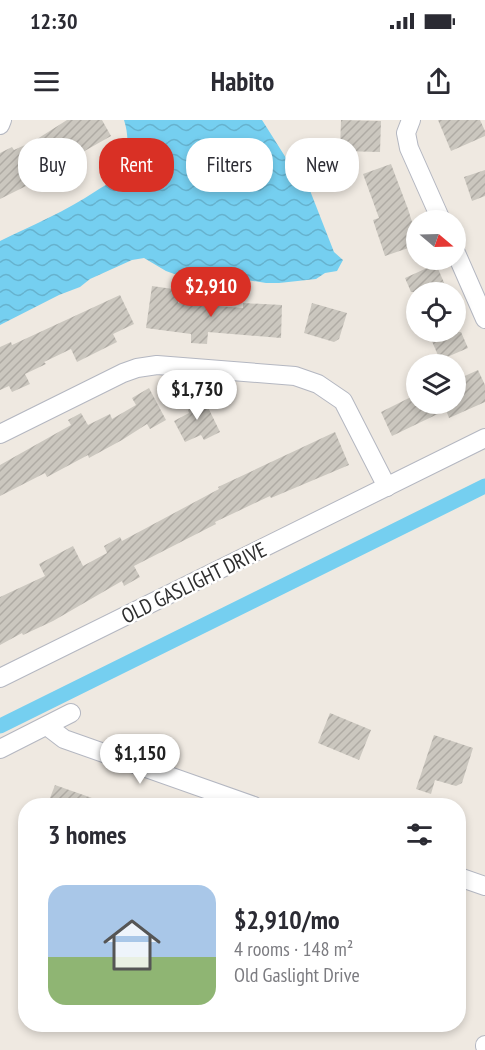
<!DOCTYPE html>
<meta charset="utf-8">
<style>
body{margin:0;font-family:"PT Sans Narrow",sans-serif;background:#f7f7f7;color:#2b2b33;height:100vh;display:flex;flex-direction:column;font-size:22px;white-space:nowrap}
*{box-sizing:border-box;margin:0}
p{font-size:20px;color:#7c7c81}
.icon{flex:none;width:33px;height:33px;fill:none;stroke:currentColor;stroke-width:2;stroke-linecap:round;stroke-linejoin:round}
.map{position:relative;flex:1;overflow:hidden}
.panel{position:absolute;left:18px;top:678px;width:448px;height:234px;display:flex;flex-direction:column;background:#fff;border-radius:24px;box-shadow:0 3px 9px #0003}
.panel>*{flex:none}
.guide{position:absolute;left:18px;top:18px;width:450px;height:54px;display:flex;gap:12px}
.needle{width:39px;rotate:109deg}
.controls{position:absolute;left:406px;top:90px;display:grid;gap:12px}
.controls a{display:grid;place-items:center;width:60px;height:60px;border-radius:50%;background:#fff;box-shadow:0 3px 9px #0003;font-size:30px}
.price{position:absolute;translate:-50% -51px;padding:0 14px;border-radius:21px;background:#fff;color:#222;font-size:20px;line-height:39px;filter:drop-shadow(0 2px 3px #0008)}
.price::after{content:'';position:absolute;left:50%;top:36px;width:18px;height:14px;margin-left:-9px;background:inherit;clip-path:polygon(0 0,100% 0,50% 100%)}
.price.on{background:#d93025;color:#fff}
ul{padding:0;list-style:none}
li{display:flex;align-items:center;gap:18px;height:150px;padding:0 30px}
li+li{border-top:2px solid #e1e1e2}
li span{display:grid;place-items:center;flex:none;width:168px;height:120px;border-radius:18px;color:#555}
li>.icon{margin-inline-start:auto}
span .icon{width:72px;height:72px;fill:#fffc;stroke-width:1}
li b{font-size:26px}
h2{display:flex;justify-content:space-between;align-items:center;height:72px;padding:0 30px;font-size:26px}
.chip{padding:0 21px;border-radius:24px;background:#fff;box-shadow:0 3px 9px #0003;font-size:21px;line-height:54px}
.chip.on{background:#d93025;color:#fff}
.status{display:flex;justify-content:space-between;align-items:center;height:42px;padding:0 30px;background:#fff;direction:ltr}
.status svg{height:16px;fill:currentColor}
header{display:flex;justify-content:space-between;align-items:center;height:78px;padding:0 30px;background:#fff;font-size:27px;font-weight:700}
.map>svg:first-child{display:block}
.water{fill:url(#water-waves)}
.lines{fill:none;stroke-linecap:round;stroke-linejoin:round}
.canal{stroke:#75cff0;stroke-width:15}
.building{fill:url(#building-hatch)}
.minor-casing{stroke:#b4b7c1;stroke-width:20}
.minor{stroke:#fff;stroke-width:18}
.labels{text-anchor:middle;stroke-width:5;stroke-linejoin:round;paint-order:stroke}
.street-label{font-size:21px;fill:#2e2e2e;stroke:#fff}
</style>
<div class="status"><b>12:30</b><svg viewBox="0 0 49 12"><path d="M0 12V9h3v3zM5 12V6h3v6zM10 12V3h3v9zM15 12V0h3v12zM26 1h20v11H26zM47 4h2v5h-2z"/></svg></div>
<header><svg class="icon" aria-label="menu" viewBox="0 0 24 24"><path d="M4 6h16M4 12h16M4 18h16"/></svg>Habito<svg class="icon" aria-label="share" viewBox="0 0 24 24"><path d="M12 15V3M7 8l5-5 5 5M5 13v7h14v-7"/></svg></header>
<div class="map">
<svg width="485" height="930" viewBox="0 0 485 930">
<defs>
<pattern id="water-waves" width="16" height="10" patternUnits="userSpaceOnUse" patternTransform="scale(1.5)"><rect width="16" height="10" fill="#75cff0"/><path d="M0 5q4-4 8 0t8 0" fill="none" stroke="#66b2ce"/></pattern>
<pattern id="building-hatch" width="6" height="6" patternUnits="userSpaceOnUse" patternTransform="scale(1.5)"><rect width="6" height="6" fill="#cbc7bf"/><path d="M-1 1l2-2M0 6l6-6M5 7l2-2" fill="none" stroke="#afaba4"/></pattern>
</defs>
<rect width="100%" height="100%" fill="#efe9e1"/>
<path class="water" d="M124,0H262L293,49L309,68L334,132L343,140L337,151L325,153L316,159L279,163H266L216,155H177L166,151L144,138L132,140L90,159L80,167L59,175L0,205V121C33,105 66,91 96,71C102,67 110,63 115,58C129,43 130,18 124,0Z"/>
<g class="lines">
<polyline class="canal" points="0,606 485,366"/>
</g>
<g class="building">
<polygon points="67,0 102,0 111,16 81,33 82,34 64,46 63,44 28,59 30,64 0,79 0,33 12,27 14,30 34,21"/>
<polygon points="341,0 381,1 380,32 340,31"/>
<polygon points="438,0 480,0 485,11 485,16 451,31"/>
<polygon points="391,44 408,89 417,118 417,125 385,136 373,100 379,98 363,54"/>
<polygon points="485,50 485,76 472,81 464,57"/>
<polygon points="436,144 448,172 411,172 405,158"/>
<polygon points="152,166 180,170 178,183 243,188 243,183 282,185 281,218 208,212 207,224 191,223 191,214 146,208"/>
<polygon points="120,175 134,204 113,214 117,222 77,242 71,229 44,242 46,244 25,254 30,264 12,272 9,266 0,270 0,227 11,222 12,225"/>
<polygon points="312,183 347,193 339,219 334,222 304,213"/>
<polygon points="428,212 461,212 468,228 440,240"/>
<polygon points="478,250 485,265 485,282 449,298 446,290 392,316 381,292 415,275 417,284 456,284 456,260"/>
<polygon points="149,268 166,300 150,309 147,304 122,320 89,338 88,335 47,357 45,353 0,376 0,345 71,305 68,300 81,293 88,305 110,294 112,299 136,285 132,278"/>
<polygon points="202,275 220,312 204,320 201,315 185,322 174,301 189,293 188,290 192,287 189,281"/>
<polygon points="335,312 349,345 271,378 270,376 215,402 216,404 134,446 140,457 124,466 122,461 53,501 23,515 22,513 0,525 0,477 45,456 39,444 73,426 83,446 107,433 104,426 120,417 122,421 219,369 218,367"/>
<polygon points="330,593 371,610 359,640 318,623"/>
<polygon points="434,615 473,628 462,663 456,666 435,660 431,674 416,669"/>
<polygon points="55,665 109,684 108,686 47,686"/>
</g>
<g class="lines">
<g class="minor-casing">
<g id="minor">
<polyline points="411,0 406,13 409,28 441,100"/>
<polyline points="0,5 2,0"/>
<polyline points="456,133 485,199"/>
<polyline points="0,314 123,253 137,248 157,245 295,256 318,264 343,281 387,367"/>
<polyline points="0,558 485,318"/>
<polyline points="47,606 64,619 254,686"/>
<polyline points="0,629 71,593"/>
<polyline points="459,757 485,766"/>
<polyline points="485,926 485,925"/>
</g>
</g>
<use href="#minor" class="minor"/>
</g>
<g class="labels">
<g class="street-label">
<text transform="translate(194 463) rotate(-26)" y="7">OLD GASLIGHT DRIVE</text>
</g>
</g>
</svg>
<div class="controls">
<a><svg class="needle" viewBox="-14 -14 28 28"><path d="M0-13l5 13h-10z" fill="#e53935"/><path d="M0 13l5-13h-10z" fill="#7c7c81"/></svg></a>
<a><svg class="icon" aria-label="locate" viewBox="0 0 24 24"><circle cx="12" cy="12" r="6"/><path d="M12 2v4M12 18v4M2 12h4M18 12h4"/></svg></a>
<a><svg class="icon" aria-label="layers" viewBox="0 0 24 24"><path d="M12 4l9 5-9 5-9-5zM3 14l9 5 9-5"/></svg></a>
</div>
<b class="price on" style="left:211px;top:198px">$2,910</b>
<b class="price" style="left:197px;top:301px">$1,730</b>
<b class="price" style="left:140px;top:665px">$1,150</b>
<div class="guide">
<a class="chip">Buy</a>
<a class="chip on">Rent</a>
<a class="chip">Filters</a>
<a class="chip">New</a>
</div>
<section class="panel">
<h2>3 homes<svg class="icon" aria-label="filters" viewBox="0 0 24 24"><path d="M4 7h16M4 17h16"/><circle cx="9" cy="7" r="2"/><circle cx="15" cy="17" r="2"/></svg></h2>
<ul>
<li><span style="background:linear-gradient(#a9c7e8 60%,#8fb573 0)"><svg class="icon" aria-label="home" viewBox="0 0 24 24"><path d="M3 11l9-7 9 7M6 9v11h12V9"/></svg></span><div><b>$2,910/mo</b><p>4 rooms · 148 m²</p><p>Old Gaslight Drive</p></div></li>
</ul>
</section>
</div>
